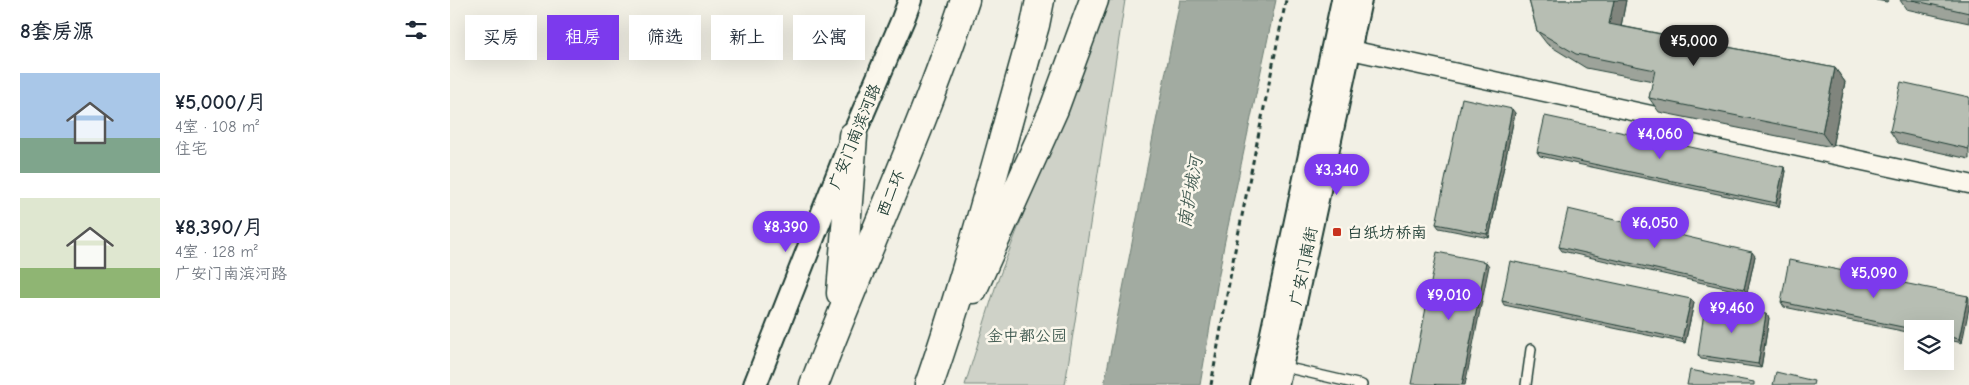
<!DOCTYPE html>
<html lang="zh">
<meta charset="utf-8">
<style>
body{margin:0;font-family:"Comic Neue","LXGW WenKai TC",sans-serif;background:#f2f2f3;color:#1f2937;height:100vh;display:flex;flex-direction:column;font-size:19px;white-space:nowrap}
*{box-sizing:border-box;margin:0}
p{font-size:16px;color:#747a83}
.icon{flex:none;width:28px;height:28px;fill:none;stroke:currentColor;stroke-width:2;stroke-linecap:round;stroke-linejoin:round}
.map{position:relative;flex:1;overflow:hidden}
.panel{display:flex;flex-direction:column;background:#fff;width:450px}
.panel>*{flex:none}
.hud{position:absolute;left:15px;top:15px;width:475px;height:45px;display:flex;gap:10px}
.tools{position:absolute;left:1454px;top:320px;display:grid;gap:10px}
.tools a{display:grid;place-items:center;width:50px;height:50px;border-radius:0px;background:#fff;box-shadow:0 5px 20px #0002;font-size:25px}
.price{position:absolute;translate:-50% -42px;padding:0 11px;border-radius:18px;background:#7c3aed;color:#fff;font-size:16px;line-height:32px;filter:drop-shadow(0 1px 2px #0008)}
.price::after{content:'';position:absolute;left:50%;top:30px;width:15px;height:11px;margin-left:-8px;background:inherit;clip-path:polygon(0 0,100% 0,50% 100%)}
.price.selected{background:#222;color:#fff}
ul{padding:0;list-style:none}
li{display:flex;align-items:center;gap:15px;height:125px;padding:0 20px}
li span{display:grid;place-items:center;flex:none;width:140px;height:100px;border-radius:0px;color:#555}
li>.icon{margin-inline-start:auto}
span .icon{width:60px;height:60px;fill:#fffc;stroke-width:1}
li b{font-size:21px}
h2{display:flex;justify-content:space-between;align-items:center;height:60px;padding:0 20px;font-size:21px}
.tag{padding:0 18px;border-radius:0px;background:#fff;box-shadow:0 5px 20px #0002;font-size:18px;line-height:45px}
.tag.selected{background:#7c3aed;color:#fff}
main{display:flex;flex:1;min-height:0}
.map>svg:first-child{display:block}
.green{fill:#cfd2c8;stroke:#77887e}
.water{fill:#a2aba1;stroke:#6e7f75}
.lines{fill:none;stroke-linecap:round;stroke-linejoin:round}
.service-casing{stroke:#1f3d34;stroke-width:12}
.minor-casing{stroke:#1f3d34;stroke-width:21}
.tertiary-casing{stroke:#1f3d34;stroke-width:26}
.trunk-casing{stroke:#1f3d34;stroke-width:31}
.path{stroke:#1f3d34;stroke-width:3;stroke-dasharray:5 4;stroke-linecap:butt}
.service{stroke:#fbf7ec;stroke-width:9}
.minor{stroke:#fbf7ec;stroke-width:18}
.tertiary{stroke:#fbf7ec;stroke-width:22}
.trunk{stroke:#fbf7ec;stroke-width:28}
.wall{fill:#9da39a;stroke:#1f3d34}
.shaded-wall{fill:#80857d;stroke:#1f3d34}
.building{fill:#b7beb3;stroke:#1f3d34}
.poi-dot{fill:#c8321e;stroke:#fbf7ec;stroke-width:2}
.labels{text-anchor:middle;stroke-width:5;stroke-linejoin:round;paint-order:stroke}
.street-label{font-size:16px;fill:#1f3d34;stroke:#fbf7ec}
.poi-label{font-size:16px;fill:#1f3d34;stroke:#fbf7ec;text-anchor:start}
.park-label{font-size:16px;fill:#425b52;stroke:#fbf7ec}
.water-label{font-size:18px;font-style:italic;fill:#465e55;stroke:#fbf7ec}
</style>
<main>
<section class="panel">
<h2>8套房源<svg class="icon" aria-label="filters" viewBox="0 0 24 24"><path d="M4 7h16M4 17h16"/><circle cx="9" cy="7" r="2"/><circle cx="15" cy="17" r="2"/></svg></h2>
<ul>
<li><span style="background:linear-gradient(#a9c7e8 65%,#7fa58c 0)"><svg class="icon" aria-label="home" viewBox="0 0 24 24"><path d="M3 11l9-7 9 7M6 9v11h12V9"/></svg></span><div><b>¥5,000/月</b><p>4室 · 108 m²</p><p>住宅</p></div></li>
<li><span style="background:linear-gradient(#dfe7d0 70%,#8fb573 0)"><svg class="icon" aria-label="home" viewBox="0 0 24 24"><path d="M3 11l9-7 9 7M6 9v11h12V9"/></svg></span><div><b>¥8,390/月</b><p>4室 · 128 m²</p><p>广安门南滨河路</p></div></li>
</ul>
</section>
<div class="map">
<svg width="1519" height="385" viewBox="0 0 1519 385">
<rect width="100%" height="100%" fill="#f2f0e5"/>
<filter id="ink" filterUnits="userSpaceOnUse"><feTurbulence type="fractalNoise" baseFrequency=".02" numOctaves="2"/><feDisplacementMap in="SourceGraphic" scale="10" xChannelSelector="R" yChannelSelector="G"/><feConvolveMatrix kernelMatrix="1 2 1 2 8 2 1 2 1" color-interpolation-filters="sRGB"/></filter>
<g filter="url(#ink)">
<polygon class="green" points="656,0 675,0 615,385 515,385 546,285"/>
<polygon class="water" points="730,0 826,0 774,245 750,385 654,385"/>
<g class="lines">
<g class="service-casing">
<g id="service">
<polyline points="830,366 912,385"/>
<polyline points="1076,385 1081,349"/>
</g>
</g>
<g class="minor-casing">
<polyline id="minor" points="887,47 1519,184"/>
</g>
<g class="tertiary-casing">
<g id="tertiary">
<polyline points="305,385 403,136 453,19 460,0"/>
<polyline points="811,385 893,0"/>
<polyline points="827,385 910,0"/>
</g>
</g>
<g class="trunk-casing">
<g id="trunk">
<polyline points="523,289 604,109 644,0"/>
<polyline points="391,293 403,136"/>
<path d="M364,385C413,256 472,131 515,0"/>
<path d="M479,385C520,267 551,145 585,25L590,0"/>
</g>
</g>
<polyline class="path" points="761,385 784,255 836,0"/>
<use href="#service" class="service"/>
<use href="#minor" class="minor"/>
<use href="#tertiary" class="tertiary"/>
<use href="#trunk" class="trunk"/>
</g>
<g class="wall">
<polygon points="1079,0 1176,0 1171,26 1385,68 1395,82 1382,147 1209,112 1199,98 1203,81 1136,68 1097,44 1087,31"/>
<polygon points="1426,0 1438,0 1437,2"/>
<polygon points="1450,0 1519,0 1519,23 1456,9"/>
<polygon points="1519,97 1519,159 1448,143 1440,131"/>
<polygon points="1065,113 1039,238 989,228 986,224"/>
<polygon points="1087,152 1334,167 1336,171 1329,207 1090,156"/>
<polygon points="1109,247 1305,256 1297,293 1112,251"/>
<polygon points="1518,296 1512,343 1495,339 1495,329 1462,329 1462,333 1334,307 1331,302"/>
<polygon points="1241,299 1244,303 1235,343 1054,305 1052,301"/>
<polygon points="1316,314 1319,318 1311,368 1251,359 1248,355"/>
</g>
<g class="shaded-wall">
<polygon points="1164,0 1176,0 1169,37 1159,24"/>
<polygon points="1385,68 1395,82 1382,147 1372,133"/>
<polygon points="1062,109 1065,113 1039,238 1037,234"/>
<polygon points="1334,167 1336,171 1329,207 1326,203"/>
<polygon points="1302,252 1305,256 1297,293 1294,289"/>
<polygon points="1036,262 1039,266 1015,385 1012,385"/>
<polygon points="1518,296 1519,298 1519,308 1512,343 1509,339"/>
<polygon points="1241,299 1244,303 1235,343 1232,339"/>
<polygon points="1316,314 1319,318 1311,368 1308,364"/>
</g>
<g class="building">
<polygon points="1079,0 1164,0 1159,24 1385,68 1372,133 1199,98 1205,70 1126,54 1087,31"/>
<polygon points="1462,0 1519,0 1519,13"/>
<polygon points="1451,82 1519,97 1519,149 1440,131"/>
<polygon points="1012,98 1062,109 1037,234 986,224"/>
<polygon points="1095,116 1334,167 1326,203 1087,152"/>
<polygon points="1118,209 1302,252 1294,289 1109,247"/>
<polygon points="987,252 1036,262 1012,385 961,384"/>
<polygon points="1339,260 1518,296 1509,339 1495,336 1495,329 1462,329 1331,302"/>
<polygon points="1060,261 1241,299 1232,339 1052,301"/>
<polygon points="1255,305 1316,314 1308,364 1248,355"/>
<polygon points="1240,370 1304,382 1304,385 1237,385"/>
<polygon points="1326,372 1364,381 1363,385 1323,385"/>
</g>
</g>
<rect class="poi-dot" x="882" y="227" width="10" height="10" rx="2.5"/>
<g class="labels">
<g class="street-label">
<text transform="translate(404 136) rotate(-68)" y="6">广安门南滨河路</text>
<text transform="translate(440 193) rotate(-68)" y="6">西二环</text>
<text transform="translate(853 266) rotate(-78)" y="6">广安门南街</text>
</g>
<g class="poi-label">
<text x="897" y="238">白纸坊桥南</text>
</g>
<g class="park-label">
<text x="577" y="341">金中都公园</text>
</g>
<g class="water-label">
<text transform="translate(740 192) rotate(-80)" y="6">南护城河</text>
</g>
</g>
</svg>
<div class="tools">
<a><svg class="icon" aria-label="layers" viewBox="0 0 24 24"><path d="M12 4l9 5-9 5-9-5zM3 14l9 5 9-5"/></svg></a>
</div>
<b class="price selected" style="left:1244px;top:67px">¥5,000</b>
<b class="price" style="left:1210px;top:160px">¥4,060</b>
<b class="price" style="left:887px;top:196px">¥3,340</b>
<b class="price" style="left:1205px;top:249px">¥6,050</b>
<b class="price" style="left:336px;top:253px">¥8,390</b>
<b class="price" style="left:1424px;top:299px">¥5,090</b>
<b class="price" style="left:999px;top:321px">¥9,010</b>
<b class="price" style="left:1282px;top:334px">¥9,460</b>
<div class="hud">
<a class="tag">买房</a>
<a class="tag selected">租房</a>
<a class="tag">筛选</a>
<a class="tag">新上</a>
<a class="tag">公寓</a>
</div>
</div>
</main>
